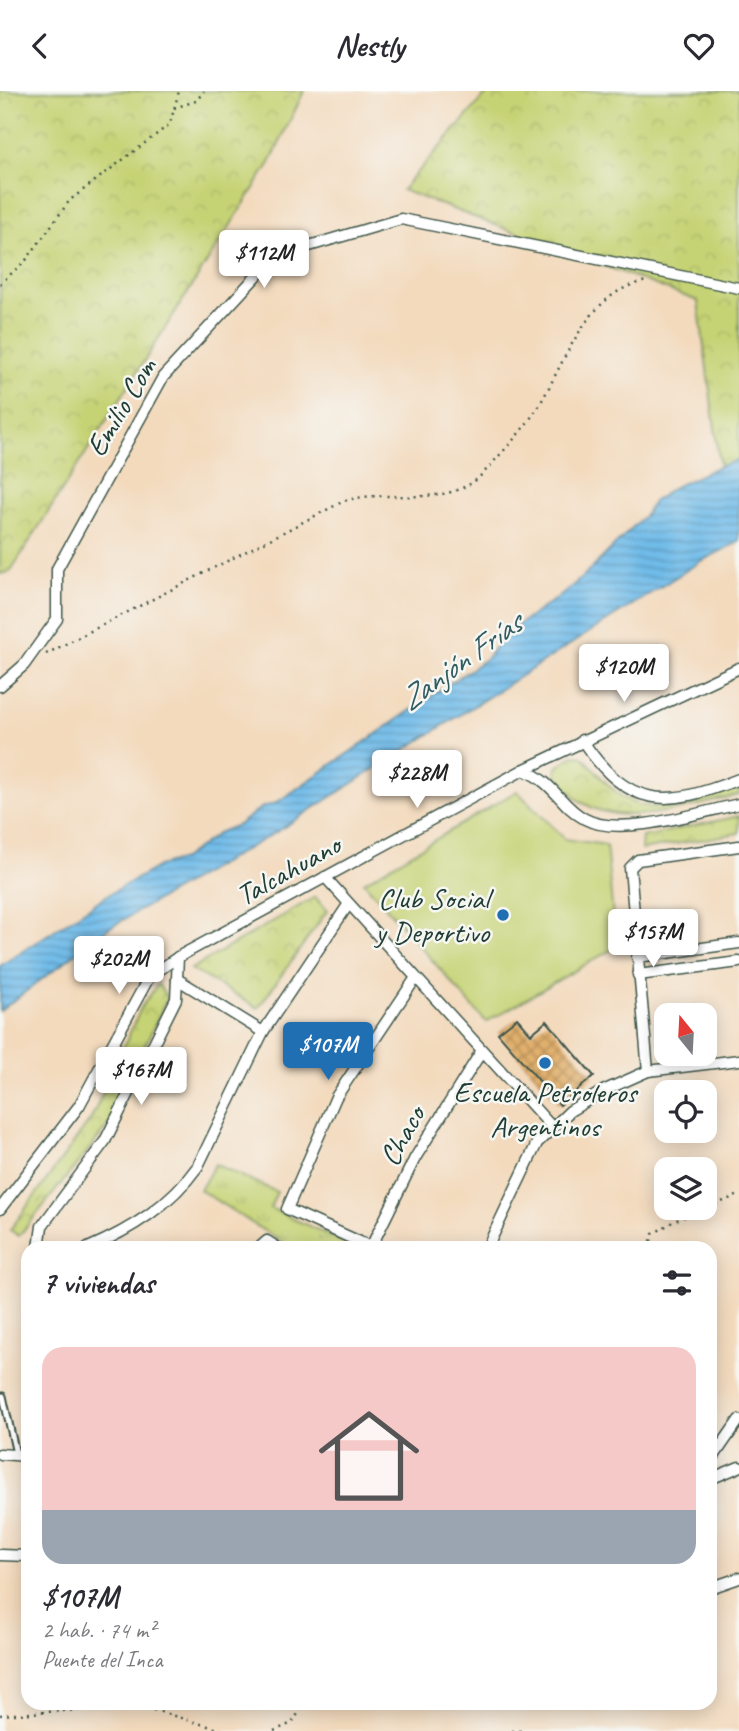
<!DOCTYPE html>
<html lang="es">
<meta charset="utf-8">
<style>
body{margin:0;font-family:Caveat,sans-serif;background:#f2f2f3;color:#2b2b33;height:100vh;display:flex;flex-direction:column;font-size:26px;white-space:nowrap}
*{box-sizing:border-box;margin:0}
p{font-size:23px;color:#7c7c81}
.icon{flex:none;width:38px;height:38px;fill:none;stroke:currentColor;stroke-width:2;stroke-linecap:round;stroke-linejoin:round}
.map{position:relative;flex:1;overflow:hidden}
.side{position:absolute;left:21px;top:1150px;width:696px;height:469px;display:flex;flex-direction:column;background:#fff;border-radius:21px;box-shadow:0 4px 18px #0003}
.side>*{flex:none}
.needle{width:46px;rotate:342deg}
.controls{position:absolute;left:654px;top:912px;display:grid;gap:14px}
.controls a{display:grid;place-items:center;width:63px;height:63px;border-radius:14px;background:#fff;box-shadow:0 4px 18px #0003;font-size:35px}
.price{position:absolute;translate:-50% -60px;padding:0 16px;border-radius:7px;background:#fff;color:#222;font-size:23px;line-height:46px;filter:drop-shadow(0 2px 4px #0008)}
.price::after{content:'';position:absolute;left:50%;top:42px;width:21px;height:16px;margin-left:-10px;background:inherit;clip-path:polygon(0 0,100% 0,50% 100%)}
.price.active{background:#1f6fb2;color:#fff}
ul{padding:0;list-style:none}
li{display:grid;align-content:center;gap:14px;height:371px;padding:0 21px}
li+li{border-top:2px solid #e1e1e2}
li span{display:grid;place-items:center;height:217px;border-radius:21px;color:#555}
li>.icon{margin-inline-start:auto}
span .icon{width:126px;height:126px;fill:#fffc;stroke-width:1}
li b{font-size:30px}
h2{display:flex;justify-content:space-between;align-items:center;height:84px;padding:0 21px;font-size:30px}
header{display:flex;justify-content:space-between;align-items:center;height:91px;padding:0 21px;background:#fff;font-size:32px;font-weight:600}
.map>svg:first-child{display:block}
.grass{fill:url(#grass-tufts);stroke:#728854;stroke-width:2}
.park{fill:url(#park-crowns);stroke:#728854;stroke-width:2}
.garden{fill:#c6d375;stroke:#728854;stroke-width:2}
.water{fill:url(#water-rules);stroke:#487c8e;stroke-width:2}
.building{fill:url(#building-cross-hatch)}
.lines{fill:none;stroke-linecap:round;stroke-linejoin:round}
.service-casing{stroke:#3f5549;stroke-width:9}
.minor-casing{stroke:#3f5549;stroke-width:13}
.path{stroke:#3f5549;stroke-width:2.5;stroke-dasharray:2 5;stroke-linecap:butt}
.service{stroke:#fff;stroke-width:5}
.minor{stroke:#fff;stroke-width:10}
.poi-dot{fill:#1f6fb2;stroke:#f6f6f2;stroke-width:2.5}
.labels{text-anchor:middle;stroke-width:5;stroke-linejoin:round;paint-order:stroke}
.street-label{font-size:30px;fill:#1f3d34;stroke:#f6f6f2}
.poi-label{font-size:30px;fill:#1f3d34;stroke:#f6f6f2;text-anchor:end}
.water-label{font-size:32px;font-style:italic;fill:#335c61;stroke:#f6f6f2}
</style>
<header><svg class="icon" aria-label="back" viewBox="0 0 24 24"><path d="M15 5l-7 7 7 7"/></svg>Nestly<svg class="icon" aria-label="heart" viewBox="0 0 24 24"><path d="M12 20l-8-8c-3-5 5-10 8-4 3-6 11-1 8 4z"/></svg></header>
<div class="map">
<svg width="739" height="1640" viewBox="0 0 739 1640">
<defs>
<pattern id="grass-tufts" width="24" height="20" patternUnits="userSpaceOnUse" patternTransform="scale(1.75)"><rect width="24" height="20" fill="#c6d375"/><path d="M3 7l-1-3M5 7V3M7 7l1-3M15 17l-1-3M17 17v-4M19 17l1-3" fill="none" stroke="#aab666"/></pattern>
<pattern id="park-crowns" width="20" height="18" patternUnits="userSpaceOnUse" patternTransform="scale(1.75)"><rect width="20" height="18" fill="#c6d375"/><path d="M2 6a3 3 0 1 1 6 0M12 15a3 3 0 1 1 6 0" fill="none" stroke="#aab666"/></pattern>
<pattern id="water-rules" width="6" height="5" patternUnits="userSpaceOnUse" patternTransform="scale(1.75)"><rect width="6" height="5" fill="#70bbe9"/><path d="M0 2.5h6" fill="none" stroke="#5b99be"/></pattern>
<pattern id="building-cross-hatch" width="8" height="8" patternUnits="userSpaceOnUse" patternTransform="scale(1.75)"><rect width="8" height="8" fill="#e1b06d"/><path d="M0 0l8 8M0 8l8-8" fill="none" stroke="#b6905a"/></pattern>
</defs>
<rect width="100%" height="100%" fill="#f6f6f2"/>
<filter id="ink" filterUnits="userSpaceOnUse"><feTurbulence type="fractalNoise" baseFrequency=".0143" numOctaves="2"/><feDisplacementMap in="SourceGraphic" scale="14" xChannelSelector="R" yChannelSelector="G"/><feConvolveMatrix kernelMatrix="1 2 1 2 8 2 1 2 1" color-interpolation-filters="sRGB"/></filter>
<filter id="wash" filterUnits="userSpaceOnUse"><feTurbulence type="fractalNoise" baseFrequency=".00686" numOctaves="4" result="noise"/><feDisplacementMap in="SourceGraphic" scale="28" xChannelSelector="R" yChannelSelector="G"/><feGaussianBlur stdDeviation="1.57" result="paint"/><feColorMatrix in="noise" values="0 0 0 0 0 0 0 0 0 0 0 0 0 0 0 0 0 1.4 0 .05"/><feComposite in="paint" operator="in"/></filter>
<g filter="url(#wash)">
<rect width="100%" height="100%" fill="#f3dabd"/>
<polygon class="grass" points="215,1073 277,1101 270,1117 356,1157 291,1157 200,1099"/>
<g class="park">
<polygon points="0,0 304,0 270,72 10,481 0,483"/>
<polygon points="489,0 739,0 739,369 720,375 698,210 402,99"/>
<path d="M574,664L582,665C596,679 606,695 624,707C656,728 707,708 739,696V704C681,717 591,751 556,682L557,676Z"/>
<polygon points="739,725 739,742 641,759 642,746"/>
<polygon points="315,806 327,820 258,917 191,878"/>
<polygon points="158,893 167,907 108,1035 19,1145 10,1139 91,1028 142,915"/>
</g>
<polygon class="garden" points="517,700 565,748 606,754 616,856 486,931 364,791"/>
<polygon class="water" points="739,369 739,451 701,470 278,740 109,837 0,920 0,875 106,805 159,775 183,768 220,741 238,734 261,717 276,712 487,567 505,543 563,503 586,483 645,424 653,411 674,396 720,375"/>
<g id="blocks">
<polygon class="building" points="517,927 531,943 547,930 594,985 560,1014 498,942"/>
</g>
</g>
<g filter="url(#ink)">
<use href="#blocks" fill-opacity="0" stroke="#3f5549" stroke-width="2"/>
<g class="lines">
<g class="service-casing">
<polyline id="service" points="3,1305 16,1363"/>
</g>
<g class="minor-casing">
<g id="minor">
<polyline points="0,595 24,574 57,528 57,478 163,286 275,165 401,128 739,197"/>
<path d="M582,649C629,719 666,717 739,688"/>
<path d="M523,679C555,691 560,715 585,728C620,747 701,721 739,713"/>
<polyline points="325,786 551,1035"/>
<polyline points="637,866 739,852"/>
<polyline points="638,884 739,871"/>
<polyline points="177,888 263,941"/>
<polyline points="415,888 336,1006 287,1118 371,1156 415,1067 481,961"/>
<polyline points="648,980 630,777 638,769 739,755"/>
<polyline points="0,1118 79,1015 149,886 178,866 523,679 739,577"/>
<polyline points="39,1157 42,1135 105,1050 176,908 178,866"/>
<path d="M88,1157C132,1138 170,1114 198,1075L263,941L348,814"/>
<polyline points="259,1157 267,1150 278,1157"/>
<polyline points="487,1157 537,1052 570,1020 603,1000 648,980 739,969"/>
<polyline points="0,1363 28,1365"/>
<polyline points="710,1371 739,1329"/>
<polyline points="710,1388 739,1376"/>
<polyline points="0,1464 28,1465"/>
<polyline points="710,1497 739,1487"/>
</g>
</g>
<g class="path">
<polyline points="174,17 196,10 204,0"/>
<polyline points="0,193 27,168 70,109 170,33 179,0"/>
<path d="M46,563L344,410C386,397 430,416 470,393C480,387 489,376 497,367C511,352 525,336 537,318C565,272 587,198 648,190"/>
<polyline points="649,1157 653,1143 674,1130 739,1104"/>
<polyline points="0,1624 140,1615 225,1640"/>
<polyline points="274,1640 292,1632 305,1612"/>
<polyline points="512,1640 522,1640"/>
</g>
<use href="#service" class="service"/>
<use href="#minor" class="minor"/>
</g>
</g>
<g class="poi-dot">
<circle cx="503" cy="824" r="7"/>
<circle cx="545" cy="972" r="7"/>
</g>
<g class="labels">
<g class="street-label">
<text transform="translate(121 316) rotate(-59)" y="10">Emilio Com</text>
<text transform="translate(288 779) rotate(-29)" y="10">Talcahuano</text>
<text transform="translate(402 1045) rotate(-61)" y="10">Chaco</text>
</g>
<g class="poi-label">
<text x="489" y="817">Club Social<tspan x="489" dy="34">y Deportivo</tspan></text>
<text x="545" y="1011" text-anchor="middle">Escuela Petroleros<tspan x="545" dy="34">Argentinos</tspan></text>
</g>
<g class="water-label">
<text transform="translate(460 570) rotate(-36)" y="11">Zanjón Frías</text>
</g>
</g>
</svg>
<div class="controls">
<a><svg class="needle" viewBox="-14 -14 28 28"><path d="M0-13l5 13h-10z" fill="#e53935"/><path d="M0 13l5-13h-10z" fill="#7c7c81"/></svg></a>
<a><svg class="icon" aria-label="locate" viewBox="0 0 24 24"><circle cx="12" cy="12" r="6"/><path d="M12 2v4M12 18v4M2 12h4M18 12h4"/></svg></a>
<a><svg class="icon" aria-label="layers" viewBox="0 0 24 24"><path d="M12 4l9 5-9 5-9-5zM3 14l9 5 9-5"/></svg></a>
</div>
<b class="price" style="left:264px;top:199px">$112M</b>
<b class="price" style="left:624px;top:613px">$120M</b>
<b class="price" style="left:417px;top:719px">$228M</b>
<b class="price" style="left:653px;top:878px">$157M</b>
<b class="price" style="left:119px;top:905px">$202M</b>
<b class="price active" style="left:328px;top:991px">$107M</b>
<b class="price" style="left:141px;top:1016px">$167M</b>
<section class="side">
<h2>7 viviendas<svg class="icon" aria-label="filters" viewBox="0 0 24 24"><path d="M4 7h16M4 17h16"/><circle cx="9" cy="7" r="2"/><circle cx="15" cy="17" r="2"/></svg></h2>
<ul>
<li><span style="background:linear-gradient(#f6c9c9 75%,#9aa5b1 0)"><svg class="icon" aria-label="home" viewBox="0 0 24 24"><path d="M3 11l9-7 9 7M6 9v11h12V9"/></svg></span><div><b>$107M</b><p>2 hab. · 74 m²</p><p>Puente del Inca</p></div></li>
</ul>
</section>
</div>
